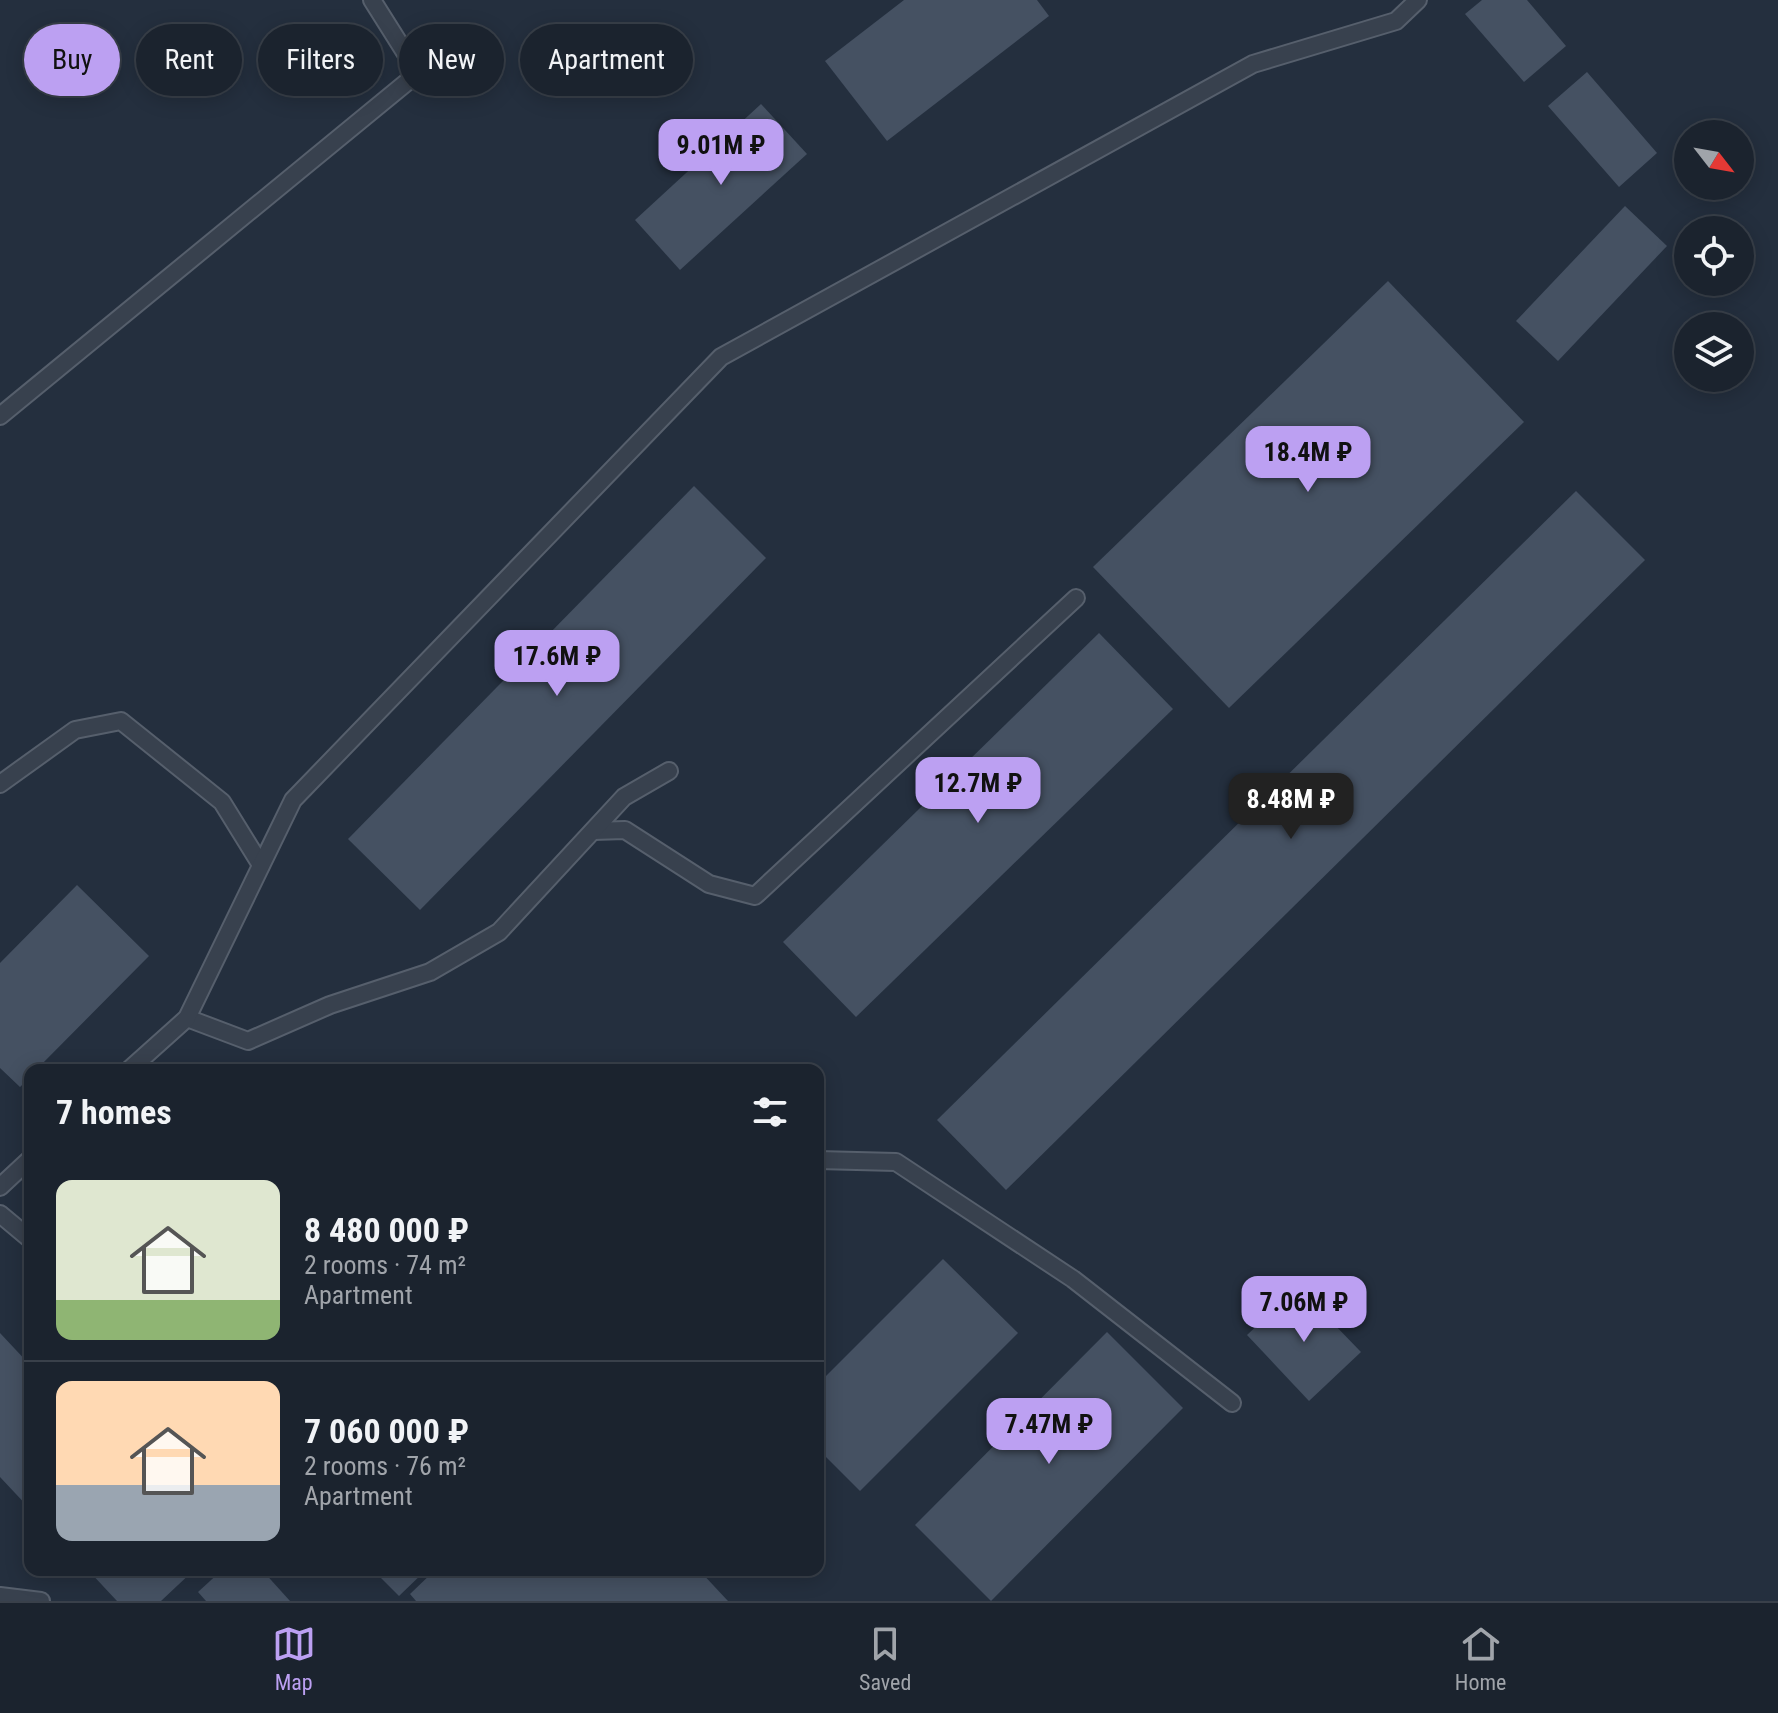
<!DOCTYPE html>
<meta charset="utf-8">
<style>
body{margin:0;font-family:"Roboto Condensed",sans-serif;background:#282f3a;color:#f1f3f6;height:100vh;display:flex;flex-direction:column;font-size:30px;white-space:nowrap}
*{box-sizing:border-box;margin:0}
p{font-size:26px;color:#a0a4aa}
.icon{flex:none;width:44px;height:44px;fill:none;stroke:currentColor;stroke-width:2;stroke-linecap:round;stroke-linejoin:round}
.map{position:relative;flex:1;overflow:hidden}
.side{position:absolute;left:24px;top:1064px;width:800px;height:512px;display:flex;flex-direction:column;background:#1b232e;border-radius:16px;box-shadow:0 4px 20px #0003,0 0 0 2px #39404a}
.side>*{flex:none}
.top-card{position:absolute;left:24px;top:24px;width:800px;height:72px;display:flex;gap:16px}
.needle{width:52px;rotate:121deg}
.fabs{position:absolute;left:1674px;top:120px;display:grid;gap:16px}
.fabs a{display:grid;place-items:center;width:80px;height:80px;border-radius:50%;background:#1b232e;box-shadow:0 4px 20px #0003,0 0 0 2px #39404a;font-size:40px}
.price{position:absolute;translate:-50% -68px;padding:0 18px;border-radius:16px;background:#bca0f2;color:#111;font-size:26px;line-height:52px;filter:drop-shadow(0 2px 4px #0008)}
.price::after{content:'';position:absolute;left:50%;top:48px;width:24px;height:18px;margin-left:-12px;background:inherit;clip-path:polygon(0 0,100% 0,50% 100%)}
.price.on{background:#222;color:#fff}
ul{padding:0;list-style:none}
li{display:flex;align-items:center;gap:24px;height:200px;padding:0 32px}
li+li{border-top:2px solid #39404a}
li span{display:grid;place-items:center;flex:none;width:224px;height:160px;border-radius:16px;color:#555}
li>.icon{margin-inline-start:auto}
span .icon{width:96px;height:96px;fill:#fffc;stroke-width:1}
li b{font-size:34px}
h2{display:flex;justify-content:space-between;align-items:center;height:96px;padding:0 32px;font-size:34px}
.chip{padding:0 28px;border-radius:36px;background:#1b232e;box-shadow:0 4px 20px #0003,0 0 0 2px #39404a;font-size:28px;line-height:72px}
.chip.on{background:#bca0f2;color:#111}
.menu{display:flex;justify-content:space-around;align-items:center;height:112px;border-top:2px solid #39404a;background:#1b232e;font-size:22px;color:#a0a4aa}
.menu a{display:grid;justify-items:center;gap:4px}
.menu .on{color:#bca0f2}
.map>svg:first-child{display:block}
.building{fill:#455162}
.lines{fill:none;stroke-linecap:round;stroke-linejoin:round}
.service-casing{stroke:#565f6c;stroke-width:20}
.service{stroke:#38414e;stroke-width:16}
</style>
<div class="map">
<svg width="1778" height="1601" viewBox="0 0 1778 1601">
<rect width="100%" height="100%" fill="#242f3e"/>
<g class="building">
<polygon points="904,0 1037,0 1049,16 887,141 825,61"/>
<polygon points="1482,0 1527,0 1566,46 1524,82 1465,14"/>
<polygon points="1587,72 1657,153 1619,187 1548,106"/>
<polygon points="761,104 807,154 680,270 635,220"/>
<polygon points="1625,206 1667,246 1558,361 1516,321"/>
<polygon points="1388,281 1524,422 1229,708 1093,567"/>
<polygon points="694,486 766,558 420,910 348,839"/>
<polygon points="1576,491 1645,560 1006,1190 937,1120"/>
<polygon points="1099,633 1173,709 856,1017 783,942"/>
<polygon points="77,885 149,956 36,1070 30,1070 30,1077 20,1087 0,1068 0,963"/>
<polygon points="943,1259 1018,1333 860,1491 818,1449 818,1384"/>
<polygon points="1298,1287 1361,1352 1309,1401 1247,1335"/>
<polygon points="1107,1332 1183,1408 991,1601 915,1525"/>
<polygon points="0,1333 30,1365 30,1509 0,1477"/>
<polygon points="88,1570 194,1570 161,1601 117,1601"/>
<polygon points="222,1570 262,1570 290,1601 206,1601 198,1592"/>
<polygon points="373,1570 426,1570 399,1596"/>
<polygon points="435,1570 699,1570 728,1601 416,1601 410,1594"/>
</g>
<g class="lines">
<g class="service-casing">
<g id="service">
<polyline points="0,416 418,73 372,0"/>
<polyline points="0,784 75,730 121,721 222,802 261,865"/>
<polyline points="593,831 625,830 709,884 755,896 1076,598"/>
<polyline points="187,1018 248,1041 330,1005 430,972 499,932 624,797 669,771"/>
<polyline points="129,1070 187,1018 293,800 721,357 1253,64 1396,21 1418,0"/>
<polyline points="818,1160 896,1162 1073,1279 1232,1403"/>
<polyline points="0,1187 30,1159"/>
<polyline points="0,1214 30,1239"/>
<polyline points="0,1596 41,1601"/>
</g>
</g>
<use href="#service" class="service"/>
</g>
</svg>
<div class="fabs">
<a><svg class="needle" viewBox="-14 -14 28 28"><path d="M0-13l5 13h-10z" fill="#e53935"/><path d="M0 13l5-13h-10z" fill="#a0a4aa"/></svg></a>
<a><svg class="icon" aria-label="locate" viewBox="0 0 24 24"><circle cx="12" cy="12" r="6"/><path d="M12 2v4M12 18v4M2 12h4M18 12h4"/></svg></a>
<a><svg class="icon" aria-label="layers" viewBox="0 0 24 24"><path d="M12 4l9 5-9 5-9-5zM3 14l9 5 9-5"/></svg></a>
</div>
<b class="price" style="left:721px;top:187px">9.01M ₽</b>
<b class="price" style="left:1308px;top:494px">18.4M ₽</b>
<b class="price" style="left:557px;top:698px">17.6M ₽</b>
<b class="price" style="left:978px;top:825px">12.7M ₽</b>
<b class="price on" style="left:1291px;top:841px">8.48M ₽</b>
<b class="price" style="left:1304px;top:1344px">7.06M ₽</b>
<b class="price" style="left:1049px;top:1466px">7.47M ₽</b>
<div class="top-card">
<a class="chip on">Buy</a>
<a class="chip">Rent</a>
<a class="chip">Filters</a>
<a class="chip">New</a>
<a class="chip">Apartment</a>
</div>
<section class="side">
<h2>7 homes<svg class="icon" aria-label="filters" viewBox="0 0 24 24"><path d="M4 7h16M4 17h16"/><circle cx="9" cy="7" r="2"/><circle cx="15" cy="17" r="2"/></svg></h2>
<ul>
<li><span style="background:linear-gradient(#dfe7d0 75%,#8fb573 0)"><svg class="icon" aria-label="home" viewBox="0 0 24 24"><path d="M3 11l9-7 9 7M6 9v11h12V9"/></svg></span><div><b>8 480 000 ₽</b><p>2 rooms · 74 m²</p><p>Apartment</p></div></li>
<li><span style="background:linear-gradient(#ffd9b3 65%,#9aa5b1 0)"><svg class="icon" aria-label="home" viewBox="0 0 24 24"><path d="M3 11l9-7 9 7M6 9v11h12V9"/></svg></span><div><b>7 060 000 ₽</b><p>2 rooms · 76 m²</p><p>Apartment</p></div></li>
</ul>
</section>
</div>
<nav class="menu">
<a class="on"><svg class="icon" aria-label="map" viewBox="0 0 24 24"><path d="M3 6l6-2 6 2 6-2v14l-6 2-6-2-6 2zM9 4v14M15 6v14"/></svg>Map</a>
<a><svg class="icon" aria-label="saved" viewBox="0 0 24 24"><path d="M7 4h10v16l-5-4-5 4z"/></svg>Saved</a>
<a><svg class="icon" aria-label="home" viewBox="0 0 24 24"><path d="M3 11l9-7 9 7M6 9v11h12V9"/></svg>Home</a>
</nav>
